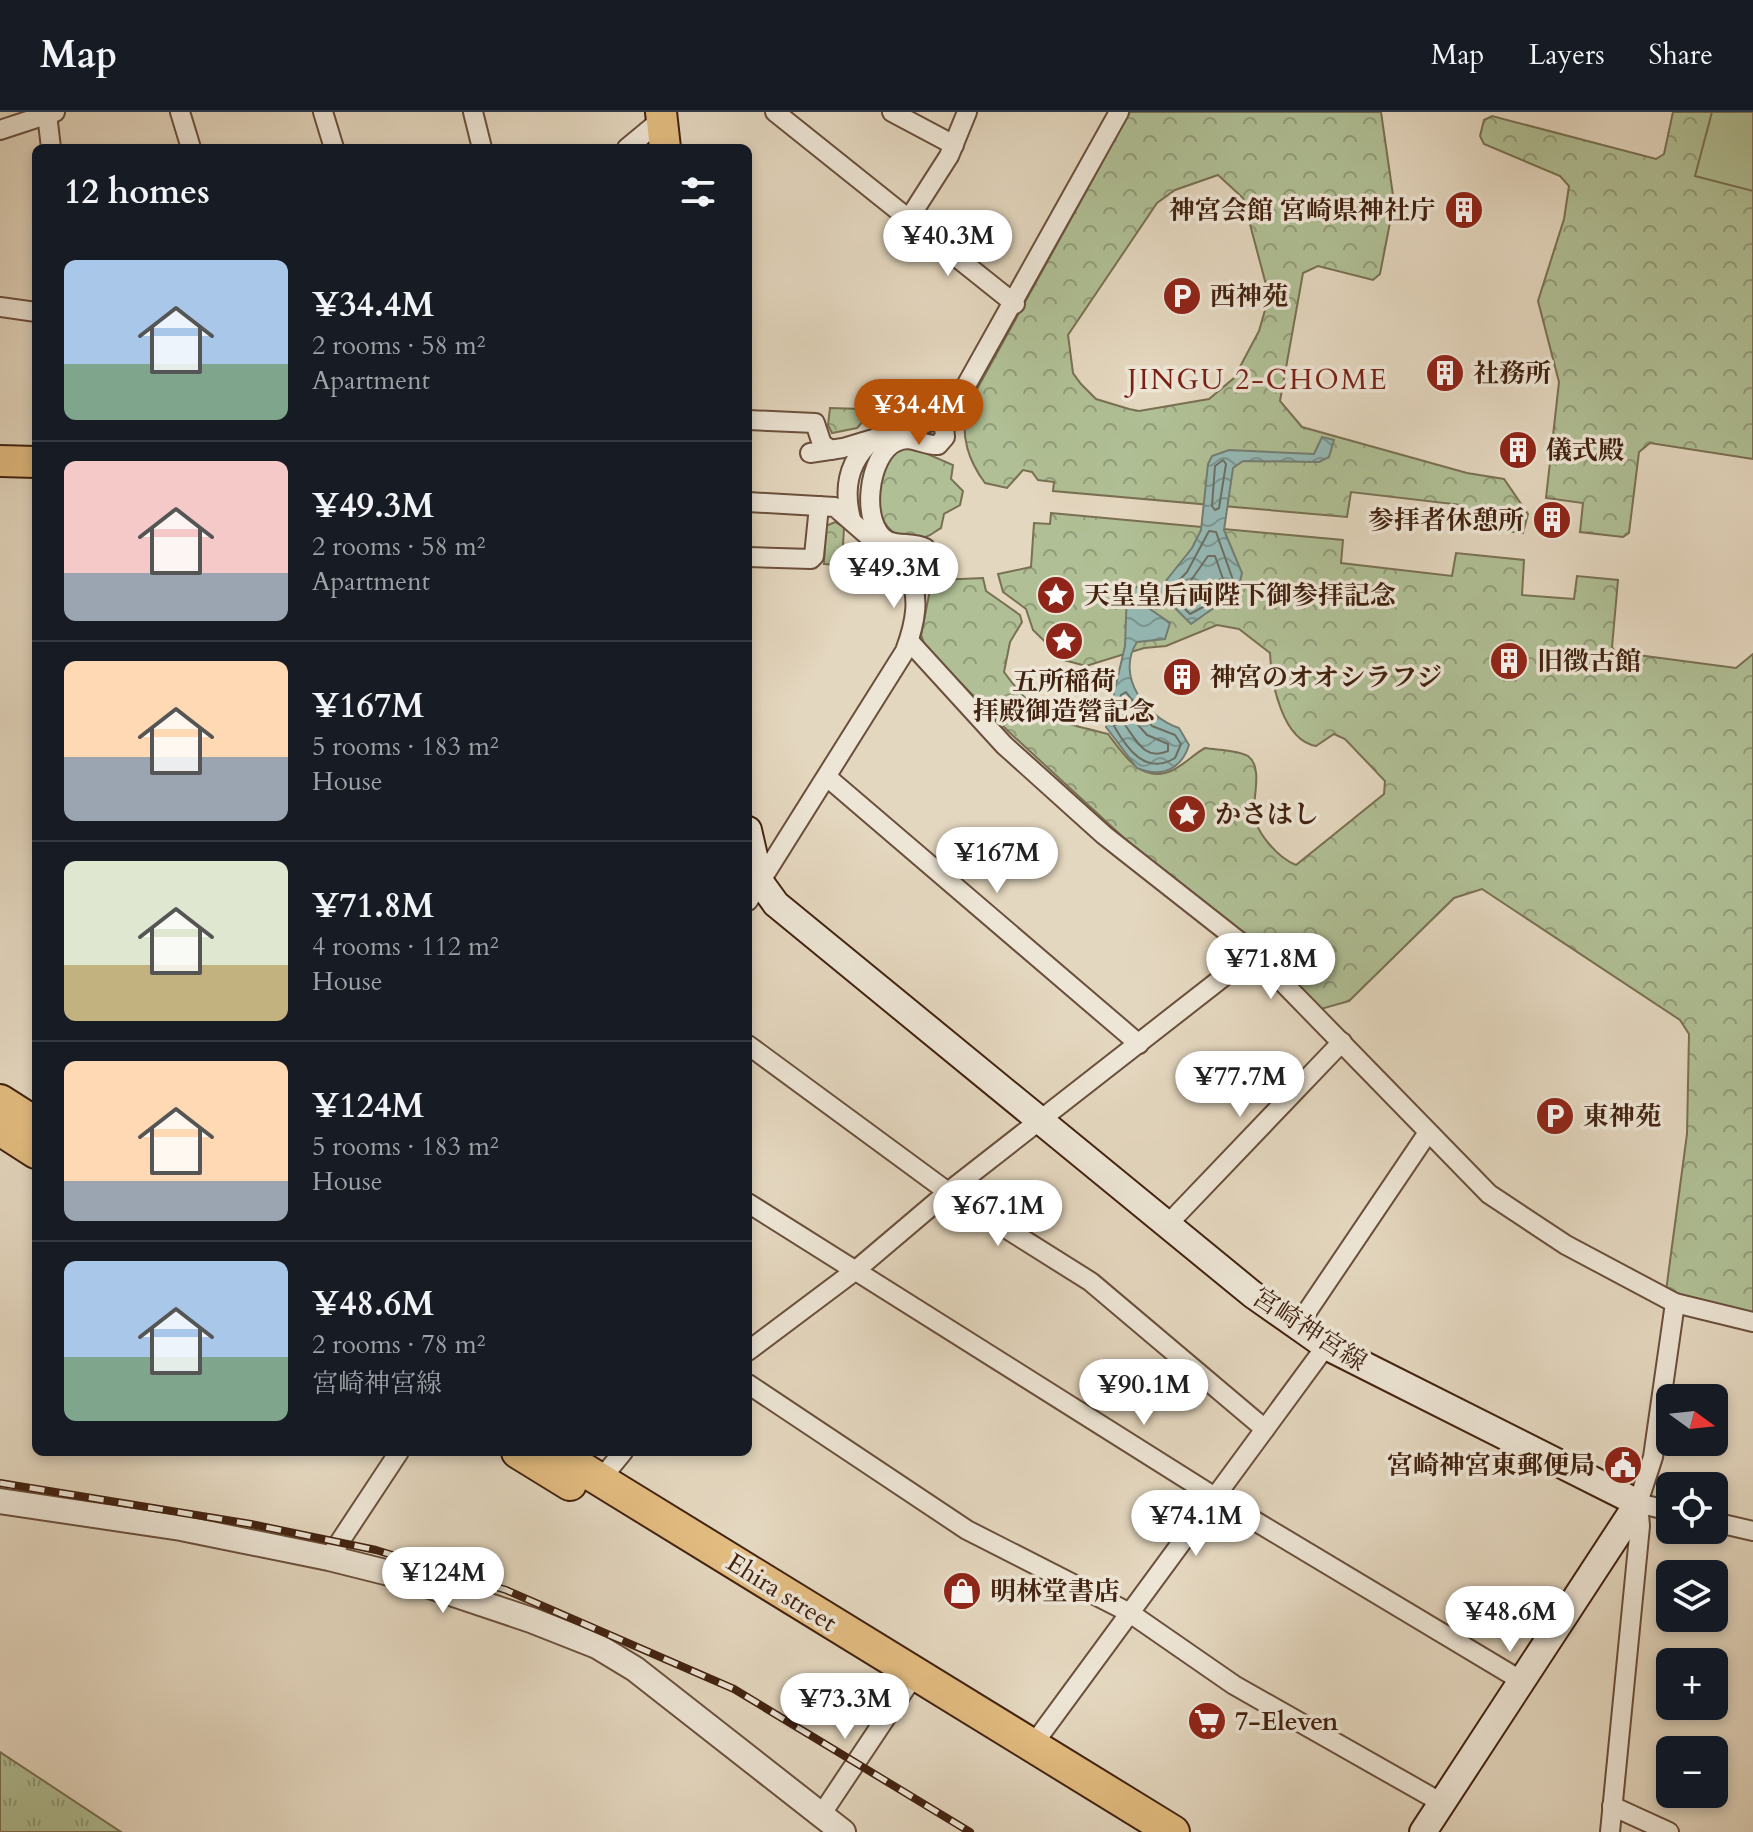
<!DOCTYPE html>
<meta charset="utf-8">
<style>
body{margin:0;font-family:Cardo,"Noto Serif JP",serif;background:#20242c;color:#f1f3f6;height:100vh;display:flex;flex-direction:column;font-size:30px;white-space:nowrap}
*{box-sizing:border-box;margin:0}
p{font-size:26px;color:#9ea1a6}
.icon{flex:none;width:44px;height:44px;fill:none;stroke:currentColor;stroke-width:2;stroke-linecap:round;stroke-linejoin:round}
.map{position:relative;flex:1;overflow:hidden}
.details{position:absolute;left:32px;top:32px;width:720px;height:1312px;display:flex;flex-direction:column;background:#171b24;border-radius:12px;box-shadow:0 4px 12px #0003}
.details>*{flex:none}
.needle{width:52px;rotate:105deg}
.controls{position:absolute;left:1656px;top:1272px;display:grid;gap:16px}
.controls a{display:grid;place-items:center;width:72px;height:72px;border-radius:12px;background:#171b24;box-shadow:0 4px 12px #0003;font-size:40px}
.price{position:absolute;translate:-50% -68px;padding:0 18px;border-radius:28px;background:#fff;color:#222;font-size:26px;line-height:52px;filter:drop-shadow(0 2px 4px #0008)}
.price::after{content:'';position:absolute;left:50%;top:48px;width:24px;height:18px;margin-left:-12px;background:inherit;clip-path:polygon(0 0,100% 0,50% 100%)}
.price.selected{background:#b45309;color:#fff}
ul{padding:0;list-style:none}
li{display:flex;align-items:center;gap:24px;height:200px;padding:0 32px}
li+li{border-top:2px solid #363941}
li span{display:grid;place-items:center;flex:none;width:224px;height:160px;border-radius:12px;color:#555}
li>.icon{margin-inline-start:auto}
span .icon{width:96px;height:96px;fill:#fffc;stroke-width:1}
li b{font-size:34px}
h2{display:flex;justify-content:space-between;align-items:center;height:96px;padding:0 32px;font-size:34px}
header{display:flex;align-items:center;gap:48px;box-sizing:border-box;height:112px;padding:0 40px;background:#171b24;border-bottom:2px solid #363941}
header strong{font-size:38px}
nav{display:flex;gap:44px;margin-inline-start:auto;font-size:28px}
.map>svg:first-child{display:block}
.grass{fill:url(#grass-tufts);stroke:#797052;stroke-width:2}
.forest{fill:url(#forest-crowns);stroke:#797052;stroke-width:2;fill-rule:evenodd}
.pitch{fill:#b0bf95;stroke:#797052;stroke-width:2}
.water{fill:url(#water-waves);stroke:#747d73;stroke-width:2}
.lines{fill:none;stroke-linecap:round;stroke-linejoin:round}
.shore{stroke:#6c6e62;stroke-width:2}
.minor-casing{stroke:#6a4f3c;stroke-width:22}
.tertiary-casing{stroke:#6a4f3c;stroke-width:28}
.secondary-casing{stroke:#422210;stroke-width:30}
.primary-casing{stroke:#422210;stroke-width:34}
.trunk-casing{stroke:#422210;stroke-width:36}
.minor{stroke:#ede5d5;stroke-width:18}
.tertiary{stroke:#ede5d5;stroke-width:24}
.secondary{stroke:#ede5d5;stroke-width:26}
.primary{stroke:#e2bc80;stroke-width:30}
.trunk{stroke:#e2bc80;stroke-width:32}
.rail-casing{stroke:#422210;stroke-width:8}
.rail{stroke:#ede5d5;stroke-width:5;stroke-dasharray:15;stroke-linecap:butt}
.labels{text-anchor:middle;stroke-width:7;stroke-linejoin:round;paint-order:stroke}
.poi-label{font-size:26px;font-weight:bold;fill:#422210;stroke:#ede5d5;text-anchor:start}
.street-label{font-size:26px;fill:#422210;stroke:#ede5d5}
.neighbourhood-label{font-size:28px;letter-spacing:2px;fill:#7a1f14;stroke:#ede5d5}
</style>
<header>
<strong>Map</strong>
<nav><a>Map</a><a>Layers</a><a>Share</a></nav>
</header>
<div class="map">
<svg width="1753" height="1720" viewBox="0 0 1753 1720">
<defs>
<pattern id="grass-tufts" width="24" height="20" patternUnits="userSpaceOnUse" patternTransform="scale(2)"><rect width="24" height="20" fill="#b0bf95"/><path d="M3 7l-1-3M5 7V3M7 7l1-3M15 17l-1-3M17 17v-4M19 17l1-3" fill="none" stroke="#919b78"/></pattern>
<pattern id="forest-crowns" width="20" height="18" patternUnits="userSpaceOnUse" patternTransform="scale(2)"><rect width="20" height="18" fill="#b0bf95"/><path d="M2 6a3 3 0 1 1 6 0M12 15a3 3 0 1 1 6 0" fill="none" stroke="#919b78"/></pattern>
<pattern id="water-waves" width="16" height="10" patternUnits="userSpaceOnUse" patternTransform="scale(2)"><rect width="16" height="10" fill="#95b9b5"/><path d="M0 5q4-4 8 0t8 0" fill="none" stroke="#7b9692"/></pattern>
</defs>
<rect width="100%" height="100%" fill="#e4d7bf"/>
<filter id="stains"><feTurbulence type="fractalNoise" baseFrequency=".0025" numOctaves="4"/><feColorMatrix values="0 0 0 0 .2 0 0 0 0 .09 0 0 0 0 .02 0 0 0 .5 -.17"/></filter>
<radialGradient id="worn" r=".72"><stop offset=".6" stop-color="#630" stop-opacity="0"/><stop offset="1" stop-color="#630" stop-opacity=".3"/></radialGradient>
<polygon class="grass" points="0,1640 121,1720 0,1720"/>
<g class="forest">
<path d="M1130,0H1381L1394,90L1380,162L1373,168L1318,154L1303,161L1280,289L1302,315L1467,361L1504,367L1528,402L1523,421L1459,414L1462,393L1351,380L1347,405L1053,379L1054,370L1038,368L1032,360L1023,358L1007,376L985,371C968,348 961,325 966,297ZM1218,63L1243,86L1269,184L1259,219L1234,266L1209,287L1139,299L1129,297L1096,287L1081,272L1073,261L1068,223L1157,91L1175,78Z"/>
<polygon points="1673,0 1753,0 1753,347 1650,331 1639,340 1629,421 1623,425 1580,420 1583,391 1546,386 1559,270 1538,189 1564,107 1569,74 1560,64 1484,32 1480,24 1484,8 1492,4 1656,47 1664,42"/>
<polygon points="830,296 862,297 866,306 857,316 832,321 828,313"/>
<path d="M909,334L953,353L951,367L963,379L960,393L944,402L941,416C935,419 931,424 925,425C866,440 865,346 909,334Z"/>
<path d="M1051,401L1343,428L1341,451L1452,464L1456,441L1524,448L1522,483L1574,487L1577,464L1618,468L1612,535L1615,540L1736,556L1753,542V1201L1666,1179L1687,1022L1689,922L1680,908L1482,777L1454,786L1349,889L1321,897L1255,832L1137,738L1009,620L926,536L921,523L931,473L938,468L983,466L986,479L1020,503L1022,510L1010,530L1004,560C1041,611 1052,607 1108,622C1124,643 1142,673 1173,658C1185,652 1194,642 1205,636C1217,638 1238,638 1248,644C1263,655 1253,685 1254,700C1254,719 1278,746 1296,753L1384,682L1385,669L1345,627L1334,622L1316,634C1282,628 1271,570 1270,541L1239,517L1217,513L1166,534L1144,536L1086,554L1064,548L1033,518L1026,497L1003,480L998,462L1031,455L1034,411L1050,412Z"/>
<polygon points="835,410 844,415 842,453 824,452 826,414"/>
</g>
<polygon class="pitch" points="1712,0 1753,0 1753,79 1695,64"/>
<path class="water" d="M1322,325L1334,328L1329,345L1319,350L1243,349L1233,356L1224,418L1242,461L1238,479L1191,512L1172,493L1137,488L1170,511L1165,527L1137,530C1115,564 1146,605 1179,616L1189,633C1181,658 1161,666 1137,656L1106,615L1125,534L1127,478L1133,473L1144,480L1161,475L1192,436L1201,418L1208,352L1212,344L1229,338L1314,342Z"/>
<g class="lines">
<g class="shore">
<polygon points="1223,348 1226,352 1219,396 1215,398 1212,394 1215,354"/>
<polygon points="1209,419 1216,420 1233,468 1216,488 1190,502 1168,480 1187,460"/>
<polygon points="1208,444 1215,444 1223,467 1194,489 1185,477"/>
<path d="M1126,580L1152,614L1175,623L1181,632L1175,646C1146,664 1127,637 1114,614L1121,583Z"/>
<path d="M1130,604L1147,623L1168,632V639C1145,649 1137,629 1125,613Z"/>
</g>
<g class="minor-casing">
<g id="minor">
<polyline points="180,0 191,36"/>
<polyline points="323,0 334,36"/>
<polyline points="473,0 482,36"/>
<polyline points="775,0 1015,192"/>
<polyline points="892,0 954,33"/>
<polyline points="47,2 51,36"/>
<polyline points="0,18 55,0"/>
<polyline points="627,36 662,7"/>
<polyline points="908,108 949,44 967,0"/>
<polyline points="0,195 36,200"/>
<polyline points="748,308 815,311 822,332 831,338"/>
<polyline points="810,341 843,336 949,304 1119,0"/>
<path d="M748,390L835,395L906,457C922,483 915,512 905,539L748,789"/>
<path d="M851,407C843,376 848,349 873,328"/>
<polyline points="748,445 811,447 814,444 819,394"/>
<path d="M906,457L924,447L925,436C914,430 900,434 888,429C859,414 868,342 896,330C911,322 923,334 938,333L945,325L944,315L936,308"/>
<polyline points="909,529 1004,633 1104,723 1254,841 1489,1082 1566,1133 1675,1191 1753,1210"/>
<polyline points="827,665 1139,932"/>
<polyline points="748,933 948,1080 1091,1170 1265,1317"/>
<polyline points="748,1091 1215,1385 1522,1569"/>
<polyline points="1168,1112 1342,930"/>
<polyline points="1298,1213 1427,1022"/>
<polyline points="748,1239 856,1158 948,1080 1254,841"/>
<polyline points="748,1272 967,1418 1130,1501 1234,1573 1442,1691"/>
<polyline points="600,1368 623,1340"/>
<polyline points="1638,1391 1670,1399"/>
<polyline points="1714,1410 1753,1419"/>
<polyline points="329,1446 399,1340"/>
<polyline points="1032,1634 1326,1234"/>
<polyline points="1612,1694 1669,1720"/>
<polyline points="821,1703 915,1562"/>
<polyline points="1610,1720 1640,1414 1638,1391 1653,1345 1675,1191"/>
</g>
</g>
<g class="tertiary-casing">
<polyline id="tertiary" points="0,1389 181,1416 329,1446 397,1463 531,1508 597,1534 635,1557 843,1720"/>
</g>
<g class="secondary-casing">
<polyline id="secondary" points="748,718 760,770 776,792 1252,1182 1326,1234 1638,1391 1423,1720"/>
</g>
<g class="primary-casing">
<g id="primary">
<polyline points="661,0 665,36"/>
<polyline points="0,349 36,350"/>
</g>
</g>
<g class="trunk-casing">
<g id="trunk">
<polyline points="0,989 36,1012"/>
<polyline points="0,1017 36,1040"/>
<polyline points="518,1340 570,1372"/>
<polyline points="555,1340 1173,1720"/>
</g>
</g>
<use href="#minor" class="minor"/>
<use href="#tertiary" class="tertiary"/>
<use href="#secondary" class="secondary"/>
<use href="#primary" class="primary"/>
<use href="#trunk" class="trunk"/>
<g class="rail-casing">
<polyline id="rail" points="0,1371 251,1412 376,1438 506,1478 734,1577 970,1720"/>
</g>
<use href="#rail" class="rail"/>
</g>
<defs>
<g id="building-disc" transform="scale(2)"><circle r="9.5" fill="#8f2418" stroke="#ede5d5"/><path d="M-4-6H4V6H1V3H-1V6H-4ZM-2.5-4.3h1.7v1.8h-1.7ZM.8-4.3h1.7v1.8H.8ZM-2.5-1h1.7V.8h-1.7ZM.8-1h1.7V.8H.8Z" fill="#fff"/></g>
<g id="parking-disc" transform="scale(2)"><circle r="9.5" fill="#8f2418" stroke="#ede5d5"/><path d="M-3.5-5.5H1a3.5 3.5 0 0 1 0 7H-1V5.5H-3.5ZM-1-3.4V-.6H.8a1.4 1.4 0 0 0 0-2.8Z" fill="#fff"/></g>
<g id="sight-disc" transform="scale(2)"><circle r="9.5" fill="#8f2418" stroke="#ede5d5"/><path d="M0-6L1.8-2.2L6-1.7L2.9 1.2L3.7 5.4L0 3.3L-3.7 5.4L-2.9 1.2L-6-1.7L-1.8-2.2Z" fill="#fff"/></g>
<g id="civic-disc" transform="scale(2)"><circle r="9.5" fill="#8f2418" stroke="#ede5d5"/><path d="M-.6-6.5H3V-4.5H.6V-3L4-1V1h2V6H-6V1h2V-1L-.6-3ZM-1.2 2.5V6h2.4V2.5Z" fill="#fff"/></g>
<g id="shop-disc" transform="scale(2)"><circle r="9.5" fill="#8f2418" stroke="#ede5d5"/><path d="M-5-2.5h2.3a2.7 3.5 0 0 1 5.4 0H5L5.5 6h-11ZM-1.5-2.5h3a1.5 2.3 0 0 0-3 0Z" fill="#fff"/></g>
<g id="supermarket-disc" transform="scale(2)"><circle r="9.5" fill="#8f2418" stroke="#ede5d5"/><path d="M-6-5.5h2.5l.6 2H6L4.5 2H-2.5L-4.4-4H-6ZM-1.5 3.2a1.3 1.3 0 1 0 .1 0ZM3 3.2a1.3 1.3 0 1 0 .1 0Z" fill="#fff"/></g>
</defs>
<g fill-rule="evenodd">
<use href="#building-disc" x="1464" y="98"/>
<use href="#parking-disc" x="1182" y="184"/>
<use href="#building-disc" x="1445" y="261"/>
<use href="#building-disc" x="1518" y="338"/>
<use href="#building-disc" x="1552" y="408"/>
<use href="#sight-disc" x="1056" y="483"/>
<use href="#sight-disc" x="1064" y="529"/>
<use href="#building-disc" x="1509" y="549"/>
<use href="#building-disc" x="1182" y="565"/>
<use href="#sight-disc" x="1187" y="702"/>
<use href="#parking-disc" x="1555" y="1004"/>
<use href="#civic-disc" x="1623" y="1353"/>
<use href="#shop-disc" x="962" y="1479"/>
<use href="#supermarket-disc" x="1207" y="1609"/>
</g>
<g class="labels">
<g class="poi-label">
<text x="1436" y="107" text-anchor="end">神宮会館 宮崎県神社庁</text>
<text x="1210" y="193">西神苑</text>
<text x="1473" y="270">社務所</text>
<text x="1546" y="347">儀式殿</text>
<text x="1524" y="417" text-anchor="end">参拝者休憩所</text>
<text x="1084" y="492">天皇皇后両陛下御参拝記念</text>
<text x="1537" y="558">旧徴古館</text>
<text x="1210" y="574">神宮のオオシラフジ</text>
<text x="1064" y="578" text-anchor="middle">五所稲荷<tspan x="1064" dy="30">拝殿御造營記念</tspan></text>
<text x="1215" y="711">かさはし</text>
<text x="1583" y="1013">東神苑</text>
<text x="1595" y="1362" text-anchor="end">宮崎神宮東郵便局</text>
<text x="990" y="1488">明林堂書店</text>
<text x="1235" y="1618">7-Eleven</text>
</g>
<g class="street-label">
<text transform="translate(1310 1217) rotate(33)" y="9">宮崎神宮線</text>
<text transform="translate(782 1480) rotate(32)" y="9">Ehira street</text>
</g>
<g class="neighbourhood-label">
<text x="1258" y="277">JINGU 2-CHOME</text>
</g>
</g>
<rect width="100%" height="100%" filter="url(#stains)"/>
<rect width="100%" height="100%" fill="url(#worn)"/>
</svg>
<div class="controls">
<a><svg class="needle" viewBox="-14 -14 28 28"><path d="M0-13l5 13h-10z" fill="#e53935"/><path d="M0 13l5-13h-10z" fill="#9ea1a6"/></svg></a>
<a><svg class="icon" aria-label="locate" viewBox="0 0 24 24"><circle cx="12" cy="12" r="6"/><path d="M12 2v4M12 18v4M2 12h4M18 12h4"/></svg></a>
<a><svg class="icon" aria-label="layers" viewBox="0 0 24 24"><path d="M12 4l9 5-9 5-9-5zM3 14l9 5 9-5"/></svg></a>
<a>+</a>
<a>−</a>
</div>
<b class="price" style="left:948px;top:166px">¥40.3M</b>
<b class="price selected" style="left:919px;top:335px">¥34.4M</b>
<b class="price" style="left:894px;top:498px">¥49.3M</b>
<b class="price" style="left:997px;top:783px">¥167M</b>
<b class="price" style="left:1271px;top:889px">¥71.8M</b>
<b class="price" style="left:1240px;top:1007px">¥77.7M</b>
<b class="price" style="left:998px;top:1136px">¥67.1M</b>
<b class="price" style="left:1144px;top:1315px">¥90.1M</b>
<b class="price" style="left:1196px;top:1446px">¥74.1M</b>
<b class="price" style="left:443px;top:1503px">¥124M</b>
<b class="price" style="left:1510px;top:1542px">¥48.6M</b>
<b class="price" style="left:845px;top:1629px">¥73.3M</b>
<section class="details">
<h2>12 homes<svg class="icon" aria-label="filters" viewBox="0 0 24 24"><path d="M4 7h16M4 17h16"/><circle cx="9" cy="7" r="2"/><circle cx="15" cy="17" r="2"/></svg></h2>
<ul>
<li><span style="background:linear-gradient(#a9c7e8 65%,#7fa58c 0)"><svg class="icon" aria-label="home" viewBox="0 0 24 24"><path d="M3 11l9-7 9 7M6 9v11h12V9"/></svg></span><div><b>¥34.4M</b><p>2 rooms · 58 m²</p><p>Apartment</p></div></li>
<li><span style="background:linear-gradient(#f6c9c9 70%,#9aa5b1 0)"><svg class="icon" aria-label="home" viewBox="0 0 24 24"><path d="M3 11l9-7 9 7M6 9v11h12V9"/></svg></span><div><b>¥49.3M</b><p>2 rooms · 58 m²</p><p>Apartment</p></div></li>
<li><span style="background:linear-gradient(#ffd9b3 60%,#9aa5b1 0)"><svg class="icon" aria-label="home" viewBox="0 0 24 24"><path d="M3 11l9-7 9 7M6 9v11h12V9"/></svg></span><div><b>¥167M</b><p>5 rooms · 183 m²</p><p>House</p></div></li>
<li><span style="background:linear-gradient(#dfe7d0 65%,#c2b280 0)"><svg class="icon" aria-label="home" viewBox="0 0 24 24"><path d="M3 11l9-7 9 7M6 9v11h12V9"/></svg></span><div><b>¥71.8M</b><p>4 rooms · 112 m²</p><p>House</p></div></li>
<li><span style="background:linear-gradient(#ffd9b3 75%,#9aa5b1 0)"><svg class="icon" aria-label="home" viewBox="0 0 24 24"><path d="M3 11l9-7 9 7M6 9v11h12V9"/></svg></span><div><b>¥124M</b><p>5 rooms · 183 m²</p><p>House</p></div></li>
<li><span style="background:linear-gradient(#a9c7e8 60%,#7fa58c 0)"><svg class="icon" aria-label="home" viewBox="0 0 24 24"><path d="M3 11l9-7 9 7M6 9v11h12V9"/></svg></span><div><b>¥48.6M</b><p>2 rooms · 78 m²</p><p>宮崎神宮線</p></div></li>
</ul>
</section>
</div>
